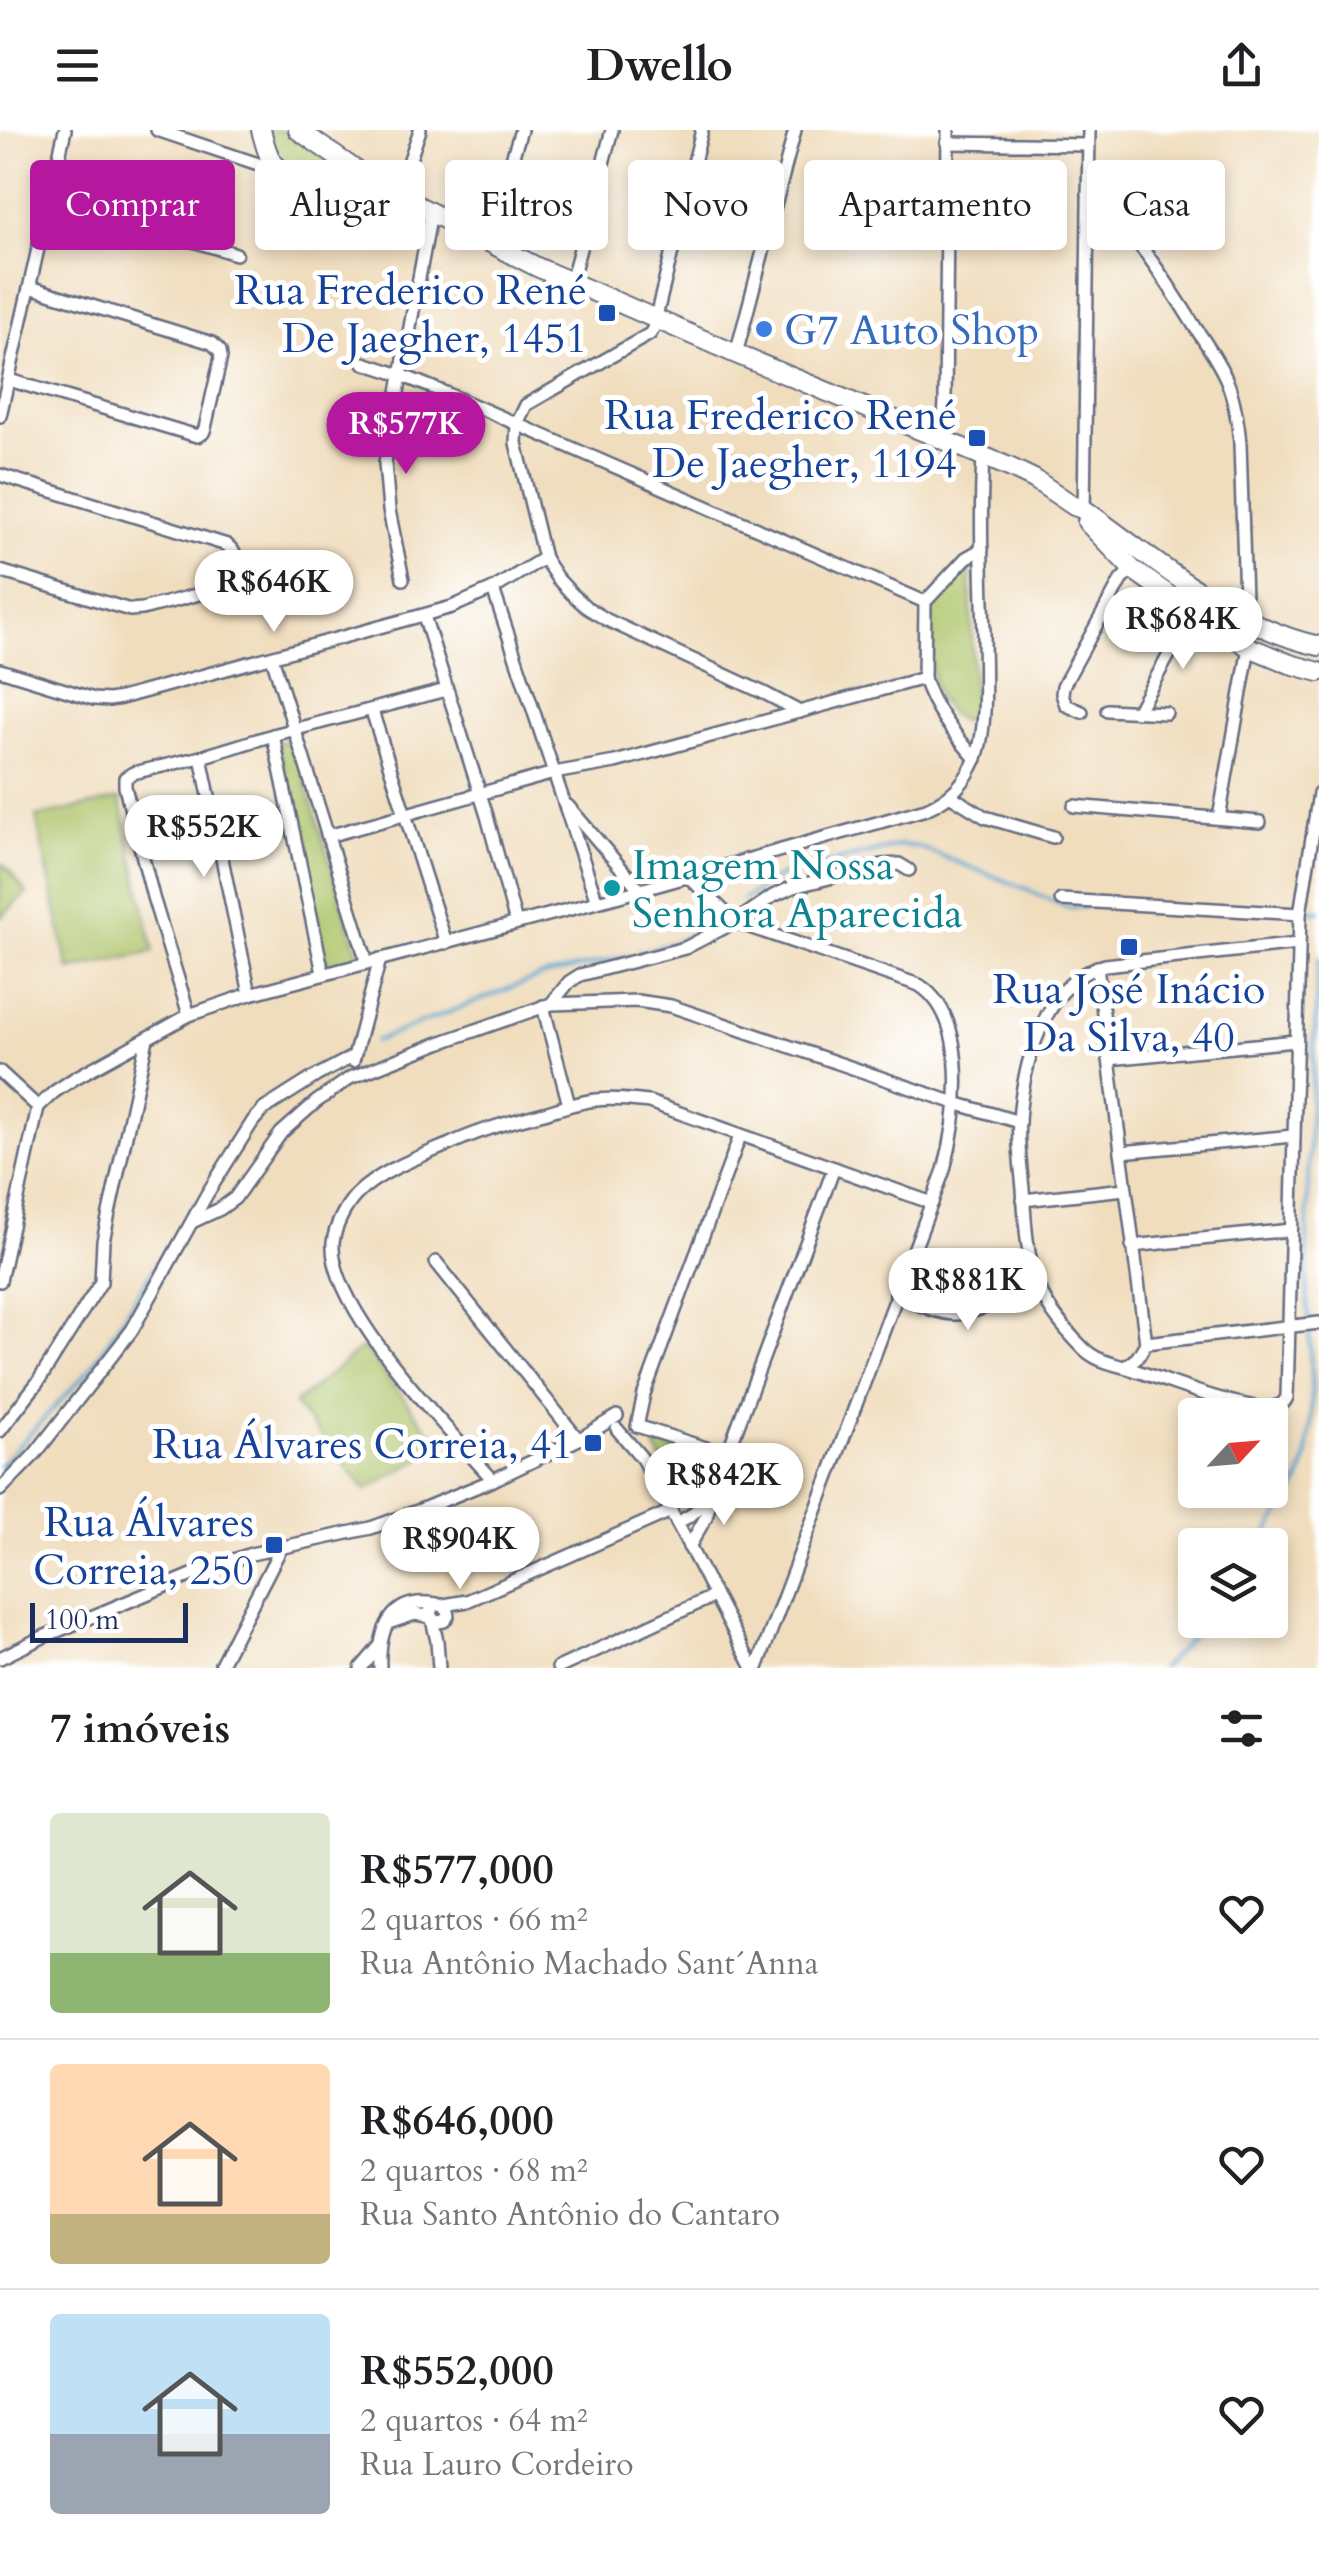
<!DOCTYPE html>
<html lang="pt">
<meta charset="utf-8">
<style>
body{margin:0;font-family:Cardo,serif;background:#f2f2f2;color:#202124;height:100vh;display:flex;flex-direction:column;font-size:38px;white-space:nowrap}
*{box-sizing:border-box;margin:0}
p{font-size:32px;color:#757577}
.icon{flex:none;width:55px;height:55px;fill:none;stroke:currentColor;stroke-width:2;stroke-linecap:round;stroke-linejoin:round}
.map{position:relative;height:1538px;overflow:hidden}
.drawer{display:flex;flex-direction:column;background:#fff;flex:1}
.drawer>*{flex:none}
.top-card{position:absolute;left:30px;top:30px;width:1260px;height:90px;display:flex;gap:20px}
.needle{width:65px;rotate:64deg}
.fabs{position:absolute;left:1178px;top:1268px;display:grid;gap:20px}
.fabs a{display:grid;place-items:center;width:110px;height:110px;border-radius:10px;background:#fff;box-shadow:0 5px 15px #0003;font-size:50px}
.scale{position:absolute;left:30px;bottom:25px;width:158px;box-sizing:border-box;padding-left:10px;border:5px solid #1b2f5e;border-top:0;font-size:28px;line-height:35px;white-space:nowrap;color:#1b2f5e;-webkit-text-stroke:8px #fff;paint-order:stroke}
.price{position:absolute;translate:-50% -85px;padding:0 22px;border-radius:35px;background:#fff;color:#222;font-size:32px;line-height:65px;filter:drop-shadow(0 2px 5px #0008)}
.price::after{content:'';position:absolute;left:50%;top:60px;width:30px;height:22px;margin-left:-15px;background:inherit;clip-path:polygon(0 0,100% 0,50% 100%)}
.price.active{background:#b5179e;color:#fff}
ul{padding:0;list-style:none}
li{display:flex;align-items:center;gap:30px;height:250px;padding:0 50px}
li+li{border-top:2px solid #e0e0e0}
li span{display:grid;place-items:center;flex:none;width:280px;height:200px;border-radius:10px;color:#555}
li>.icon{margin-inline-start:auto}
span .icon{width:120px;height:120px;fill:#fffc;stroke-width:1}
li b{font-size:42px}
h2{display:flex;justify-content:space-between;align-items:center;height:120px;padding:0 50px;font-size:42px}
.chip{padding:0 35px;border-radius:10px;background:#fff;box-shadow:0 5px 15px #0003;font-size:35px;line-height:90px}
.chip.active{background:#b5179e;color:#fff}
header{display:flex;justify-content:space-between;align-items:center;height:130px;padding:0 50px;background:#fff;font-size:45px;font-weight:700}
.map>svg:first-child{display:block}
.green{fill:#aec56a;stroke:#647a64;stroke-width:2.5}
.lines{fill:none;stroke-linecap:round;stroke-linejoin:round}
.stream{stroke:#5aa4d1;stroke-width:4}
.minor-casing{stroke:#666c7f;stroke-width:16}
.secondary-casing{stroke:#666c7f;stroke-width:22}
.minor{stroke:#fff;stroke-width:11}
.secondary{stroke:#fff;stroke-width:18}
.transit-dot{fill:#1a4fb4;stroke:#fff;stroke-width:4}
.shop-dot{fill:#3f7fe0;stroke:#fff;stroke-width:4}
.culture-dot{fill:#0f9aa8;stroke:#fff;stroke-width:4}
.labels{text-anchor:middle;stroke-width:10;stroke-linejoin:round;paint-order:stroke}
.transit-label{font-size:42px;fill:#164399;stroke:#fff;text-anchor:end}
.shop-label{font-size:42px;fill:#366cbe;stroke:#fff;text-anchor:start}
.culture-label{font-size:42px;fill:#0d838f;stroke:#fff;text-anchor:start}
</style>
<header><svg class="icon" aria-label="menu" viewBox="0 0 24 24"><path d="M4 6h16M4 12h16M4 18h16"/></svg>Dwello<svg class="icon" aria-label="share" viewBox="0 0 24 24"><path d="M12 15V3M7 8l5-5 5 5M5 13v7h14v-7"/></svg></header>
<div class="map">
<svg width="1319" height="1538" viewBox="0 0 1319 1538">
<rect width="100%" height="100%" fill="#fff"/>
<filter id="ink" filterUnits="userSpaceOnUse"><feTurbulence type="fractalNoise" baseFrequency=".01" numOctaves="2"/><feDisplacementMap in="SourceGraphic" scale="20" xChannelSelector="R" yChannelSelector="G"/><feConvolveMatrix kernelMatrix="1 2 1 2 8 2 1 2 1" color-interpolation-filters="sRGB"/></filter>
<filter id="wash" filterUnits="userSpaceOnUse"><feTurbulence type="fractalNoise" baseFrequency=".0048" numOctaves="4" result="noise"/><feDisplacementMap in="SourceGraphic" scale="40" xChannelSelector="R" yChannelSelector="G"/><feGaussianBlur stdDeviation="2.25" result="paint"/><feColorMatrix in="noise" values="0 0 0 0 0 0 0 0 0 0 0 0 0 0 0 0 0 1.4 0 .05"/><feComposite in="paint" operator="in"/></filter>
<g filter="url(#wash)">
<rect width="100%" height="100%" fill="#f0ddbd"/>
<g class="green">
<polygon points="262,0 300,0 378,50 282,41"/>
<path d="M970,435L974,586L963,591C931,580 930,535 930,508C929,497 928,486 932,476C939,460 958,447 970,435Z"/>
<polygon points="292,609 359,826 326,836 302,712 277,613"/>
<polygon points="120,669 154,822 69,840 36,687"/>
<polygon points="3,734 27,763 0,788 0,737"/>
<polygon points="363,1217 442,1317 366,1360 294,1274"/>
<polygon points="657,1314 711,1331 695,1371 688,1372 682,1369 656,1319"/>
</g>
<g class="lines">
<g class="stream">
<polyline points="743,770 780,746 901,715 918,717 1024,758 1066,777 1085,777"/>
<polyline points="1305,781 1319,781"/>
<polyline points="638,823 673,813 705,798"/>
<polyline points="375,911 539,847 628,826"/>
<polyline points="0,1336 91,1238 196,1072"/>
<path d="M1260,1415C1272,1394 1296,1364 1303,1342C1319,1280 1308,1216 1307,1152C1306,1045 1313,936 1319,829"/>
<polyline points="1162,1538 1207,1490"/>
</g>
</g>
</g>
<g filter="url(#ink)">
<g class="lines">
<g class="minor-casing">
<g id="minor">
<polyline points="157,0 276,40"/>
<polyline points="702,0 653,199 650,204 526,275 517,294 516,313 544,428 557,448 571,463 586,477 607,490 766,564 800,582"/>
<polyline points="947,13 1088,15"/>
<path d="M1088,63C1134,99 1165,149 1195,197C1207,215 1219,232 1227,251C1235,271 1238,292 1240,313L1245,470L1241,487"/>
<polyline points="398,64 420,0"/>
<polyline points="51,68 236,124"/>
<polyline points="486,112 521,0"/>
<polyline points="571,152 612,0"/>
<polyline points="736,224 795,0"/>
<polyline points="364,233 401,245 448,264 925,472"/>
<polyline points="9,250 197,306 203,303 205,298 221,227 220,221 212,213 30,157"/>
<polyline points="0,286 65,0"/>
<polyline points="938,307 944,289 945,272 948,0"/>
<path d="M0,345L227,415C237,423 245,438 233,449C217,462 164,473 142,479L130,480L0,441"/>
<polyline points="1084,386 1089,0"/>
<polyline points="403,449 389,380 385,333 431,83"/>
<polyline points="493,459 597,772"/>
<polyline points="424,486 487,686 516,793"/>
<polyline points="272,527 367,832"/>
<polyline points="0,540 94,569 109,570 121,568 452,477 493,459 544,428"/>
<polyline points="1107,580 1166,583"/>
<polyline points="372,581 446,813"/>
<polyline points="1082,582 1066,575 1062,564 1063,556 1121,450 1132,439"/>
<polyline points="1137,582 1193,482"/>
<polyline points="273,605 323,843"/>
<polyline points="201,627 250,864"/>
<path d="M976,629C955,605 933,579 924,548L925,472L966,428L982,419"/>
<polyline points="951,666 985,687 1053,707"/>
<polyline points="568,676 640,760"/>
<polyline points="1074,676 1260,692"/>
<polyline points="1219,688 1249,517"/>
<polyline points="328,706 554,643 615,632 924,548"/>
<path d="M688,746L735,792L919,855C971,888 958,989 944,1040L757,1538"/>
<polyline points="1061,770 1300,784"/>
<path d="M1298,814L1105,835C1045,849 1022,937 1019,991C1017,1013 1021,1037 1023,1059C1025,1089 1026,1121 1036,1150C1044,1174 1065,1200 1083,1218C1095,1230 1109,1233 1124,1237C1161,1248 1195,1263 1233,1272C1249,1276 1280,1285 1287,1267L1300,784L1319,663"/>
<polyline points="1097,837 1146,1213 1137,1228 1125,1237"/>
<polyline points="551,874 637,871 671,876 955,973 1019,992"/>
<polyline points="543,876 569,975"/>
<polyline points="189,885 153,767 125,657 125,648 133,643 201,627 273,605 446,560"/>
<polyline points="1109,929 1296,911"/>
<polyline points="353,931 380,829"/>
<polyline points="0,942 38,977"/>
<path d="M38,977L54,962L75,948L189,885L250,864L616,767L926,679C951,668 967,652 977,625C988,594 984,537 984,503C982,444 980,385 983,326"/>
<polyline points="1121,1022 1294,1006"/>
<polyline points="1023,1070 1125,1059"/>
<polyline points="192,1092 220,1079 235,1068 281,1003 316,972 350,948 439,913 551,874 569,852 580,845 685,818 735,792 773,766 793,757 882,735 899,734 909,740"/>
<polyline points="1132,1116 1291,1100"/>
<polyline points="436,1132 578,1309"/>
<polyline points="0,1151 38,977"/>
<path d="M896,1164C914,1172 936,1184 956,1184C979,1184 1015,1163 1037,1154"/>
<polyline points="1146,1213 1319,1193"/>
<polyline points="638,1292 644,1264 740,1006"/>
<polyline points="637,1296 728,1325"/>
<polyline points="617,1299 641,1327 655,1351 753,1538"/>
<polyline points="0,1301 38,1252 101,1152 103,1111 147,909"/>
<path d="M493,1350C450,1301 329,1179 333,1113C335,1096 345,1077 356,1065C380,1041 419,1027 450,1014C480,1000 512,991 544,983C561,978 578,972 596,970C614,968 631,970 649,972L932,1073"/>
<polyline points="0,1360 35,1324 132,1200 207,1064 253,991 264,979 316,946 354,926"/>
<polyline points="677,1393 691,1385 712,1365"/>
<polyline points="689,1417 706,1387 712,1365 834,1038"/>
<polyline points="444,1475 467,1471 671,1381"/>
<polyline points="432,1489 438,1492 444,1491 448,1486 446,1477 436,1474 430,1481 437,1511 439,1538"/>
<polyline points="388,1493 415,1484 431,1487"/>
<polyline points="0,1528 43,1507 204,1440 251,1424 371,1398 420,1380 493,1350 583,1307 617,1286"/>
<polyline points="223,1538 221,1534 281,1418"/>
<polyline points="361,1538 379,1517"/>
<path d="M380,1538C378,1500 391,1466 436,1474"/>
<polyline points="558,1538 714,1466"/>
</g>
</g>
<g class="secondary-casing">
<g id="secondary">
<path d="M261,0C264,10 266,22 272,31C290,57 347,48 375,54"/>
<path d="M298,0L376,54L537,137L736,224L1009,337L1034,349L1074,376L1085,380C1156,431 1232,497 1319,516"/>
<polyline points="1087,392 1132,439 1193,482 1249,517 1290,534 1319,542"/>
</g>
</g>
<use href="#minor" class="minor"/>
<use href="#secondary" class="secondary"/>
</g>
</g>
<g class="transit-dot">
<rect x="597" y="173" width="20" height="20" rx="5"/>
<rect x="967" y="298" width="20" height="20" rx="5"/>
<rect x="1119" y="807" width="20" height="20" rx="5"/>
<rect x="583" y="1303" width="20" height="20" rx="5"/>
<rect x="264" y="1405" width="20" height="20" rx="5"/>
</g>
<circle class="shop-dot" cx="764" cy="199" r="10"/>
<circle class="culture-dot" cx="612" cy="758" r="10"/>
<g class="labels">
<g class="transit-label">
<text x="587" y="174">Rua Frederico René<tspan x="587" dy="48">De Jaegher, 1451</tspan></text>
<text x="957" y="299">Rua Frederico René<tspan x="957" dy="48">De Jaegher, 1194</tspan></text>
<text x="1129" y="873" text-anchor="middle">Rua José Inácio<tspan x="1129" dy="48">Da Silva, 40</tspan></text>
<text x="573" y="1328">Rua Álvares Correia, 41</text>
<text x="254" y="1406">Rua Álvares<tspan x="254" dy="48">Correia, 250</tspan></text>
</g>
<g class="shop-label">
<text x="784" y="214">G7 Auto Shop</text>
</g>
<g class="culture-label">
<text x="632" y="749">Imagem Nossa<tspan x="632" dy="48">Senhora Aparecida</tspan></text>
</g>
</g>
</svg>
<div class="fabs">
<a><svg class="needle" viewBox="-14 -14 28 28"><path d="M0-13l5 13h-10z" fill="#e53935"/><path d="M0 13l5-13h-10z" fill="#757577"/></svg></a>
<a><svg class="icon" aria-label="layers" viewBox="0 0 24 24"><path d="M12 4l9 5-9 5-9-5zM3 14l9 5 9-5"/></svg></a>
</div>
<div class="scale">100 m</div>
<b class="price active" style="left:406px;top:347px">R$577K</b>
<b class="price" style="left:274px;top:505px">R$646K</b>
<b class="price" style="left:1183px;top:542px">R$684K</b>
<b class="price" style="left:204px;top:750px">R$552K</b>
<b class="price" style="left:968px;top:1203px">R$881K</b>
<b class="price" style="left:724px;top:1398px">R$842K</b>
<b class="price" style="left:460px;top:1462px">R$904K</b>
<div class="top-card">
<a class="chip active">Comprar</a>
<a class="chip">Alugar</a>
<a class="chip">Filtros</a>
<a class="chip">Novo</a>
<a class="chip">Apartamento</a>
<a class="chip">Casa</a>
</div>
</div>
<section class="drawer">
<h2>7 imóveis<svg class="icon" aria-label="filters" viewBox="0 0 24 24"><path d="M4 7h16M4 17h16"/><circle cx="9" cy="7" r="2"/><circle cx="15" cy="17" r="2"/></svg></h2>
<ul>
<li><span style="background:linear-gradient(#dfe7d0 70%,#8fb573 0)"><svg class="icon" aria-label="home" viewBox="0 0 24 24"><path d="M3 11l9-7 9 7M6 9v11h12V9"/></svg></span><div><b>R$577,000</b><p>2 quartos · 66 m²</p><p>Rua Antônio Machado Sant´Anna</p></div><svg class="icon" aria-label="heart" viewBox="0 0 24 24"><path d="M12 20l-8-8c-3-5 5-10 8-4 3-6 11-1 8 4z"/></svg></li>
<li><span style="background:linear-gradient(#ffd9b3 75%,#c2b280 0)"><svg class="icon" aria-label="home" viewBox="0 0 24 24"><path d="M3 11l9-7 9 7M6 9v11h12V9"/></svg></span><div><b>R$646,000</b><p>2 quartos · 68 m²</p><p>Rua Santo Antônio do Cantaro</p></div><svg class="icon" aria-label="heart" viewBox="0 0 24 24"><path d="M12 20l-8-8c-3-5 5-10 8-4 3-6 11-1 8 4z"/></svg></li>
<li><span style="background:linear-gradient(#bfe0f5 60%,#9aa5b1 0)"><svg class="icon" aria-label="home" viewBox="0 0 24 24"><path d="M3 11l9-7 9 7M6 9v11h12V9"/></svg></span><div><b>R$552,000</b><p>2 quartos · 64 m²</p><p>Rua Lauro Cordeiro</p></div><svg class="icon" aria-label="heart" viewBox="0 0 24 24"><path d="M12 20l-8-8c-3-5 5-10 8-4 3-6 11-1 8 4z"/></svg></li>
</ul>
</section>
